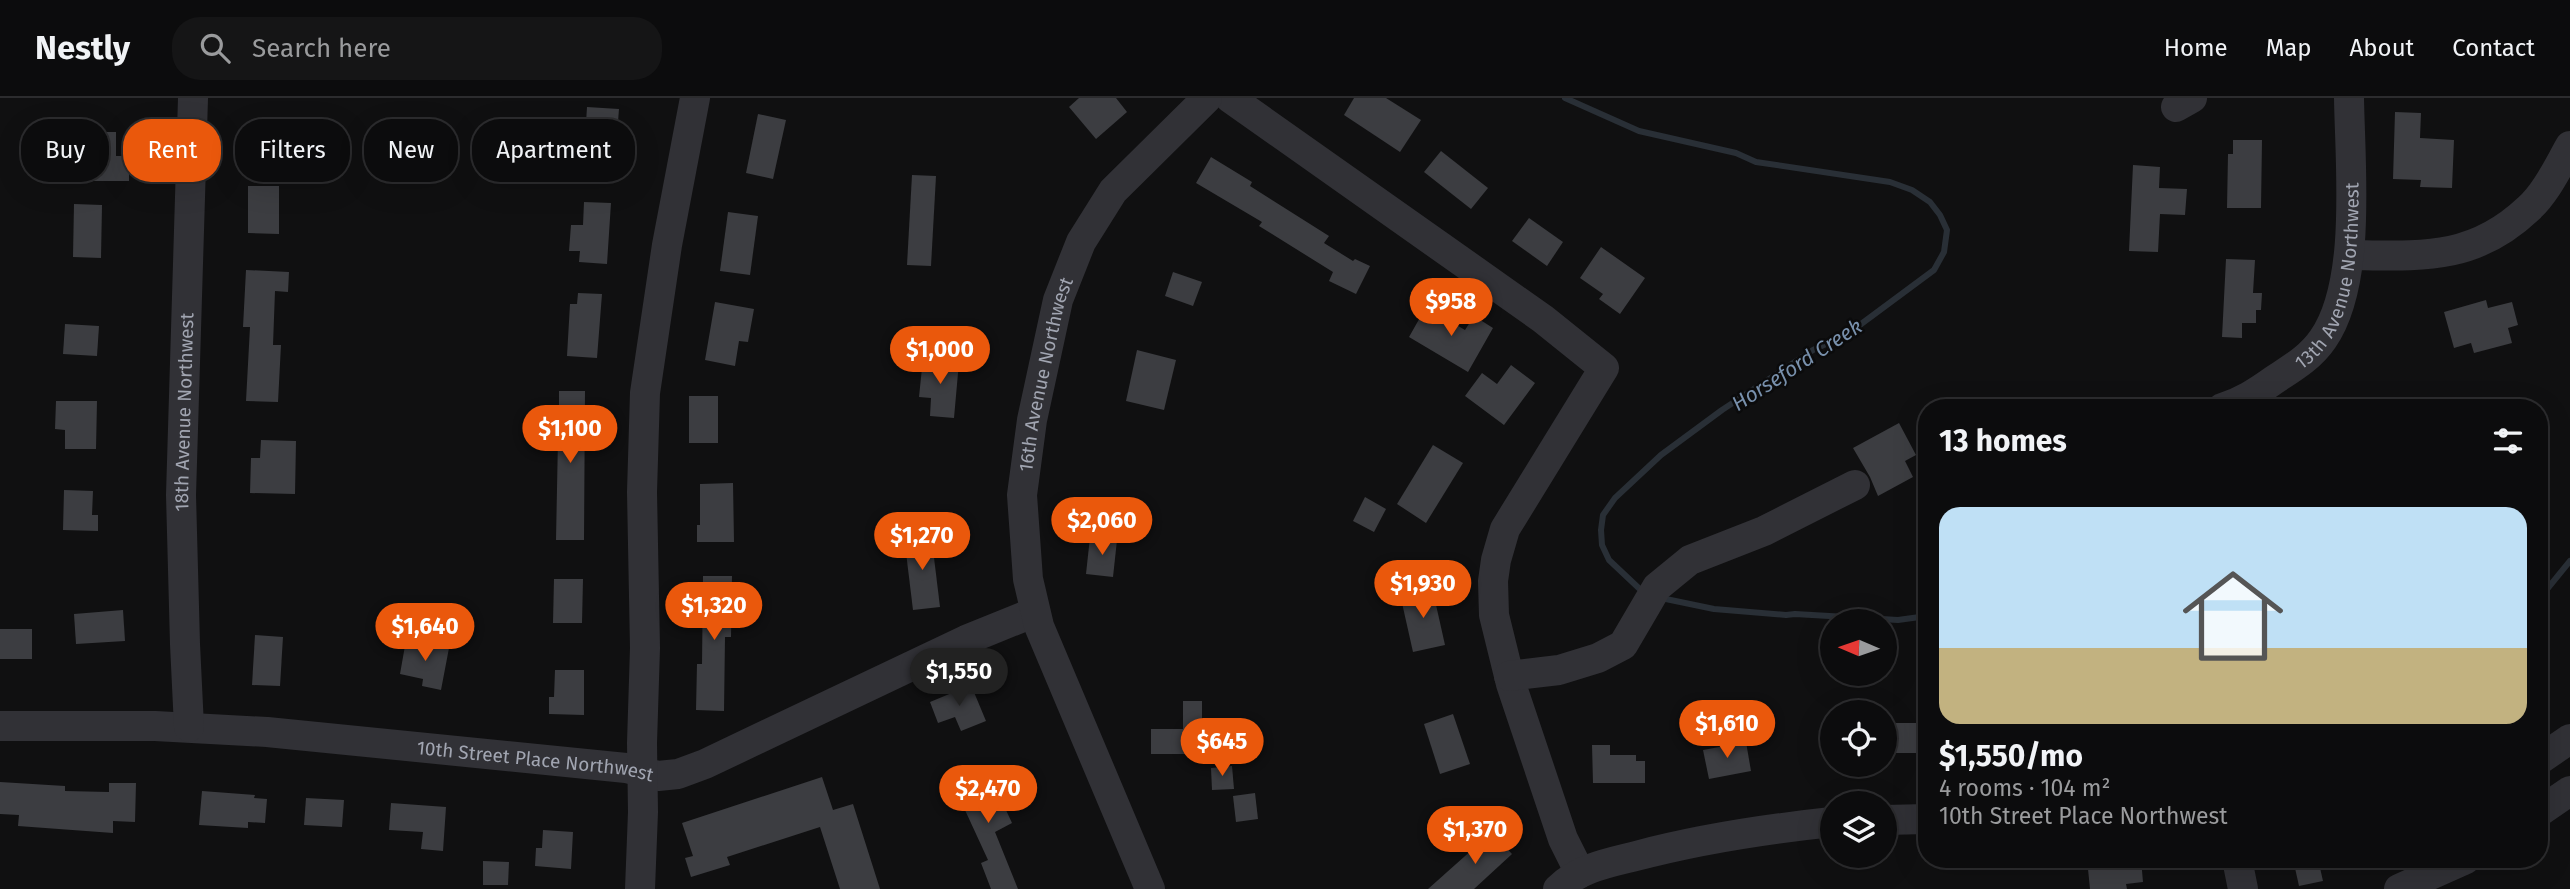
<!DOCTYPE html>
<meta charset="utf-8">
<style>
body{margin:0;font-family:"Fira Sans",sans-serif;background:#151516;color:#f1f3f6;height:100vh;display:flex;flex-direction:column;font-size:26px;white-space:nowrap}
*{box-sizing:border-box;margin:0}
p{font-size:23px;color:#9a9b9d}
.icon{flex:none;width:38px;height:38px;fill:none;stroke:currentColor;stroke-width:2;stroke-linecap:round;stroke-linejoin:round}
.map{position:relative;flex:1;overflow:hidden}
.details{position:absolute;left:1918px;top:301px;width:630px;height:469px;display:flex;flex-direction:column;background:#0c0c0d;border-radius:28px;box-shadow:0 7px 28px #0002,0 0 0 2px #2c2c2e}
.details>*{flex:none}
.banner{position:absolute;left:21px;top:21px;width:665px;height:63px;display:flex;gap:14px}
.needle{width:46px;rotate:272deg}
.buttons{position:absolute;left:1820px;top:511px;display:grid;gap:14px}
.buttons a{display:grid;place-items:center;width:77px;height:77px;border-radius:50%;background:#0c0c0d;box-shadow:0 7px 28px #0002,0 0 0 2px #2c2c2e;font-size:35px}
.price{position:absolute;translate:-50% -60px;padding:0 16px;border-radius:24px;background:#ea580c;color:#fff;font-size:23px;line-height:46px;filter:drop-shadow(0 2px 4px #0008)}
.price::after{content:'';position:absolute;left:50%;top:42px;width:21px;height:16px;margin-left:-10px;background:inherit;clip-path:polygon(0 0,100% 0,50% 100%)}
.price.current{background:#222;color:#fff}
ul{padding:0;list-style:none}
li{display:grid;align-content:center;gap:14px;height:371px;padding:0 21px}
li span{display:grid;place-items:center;height:217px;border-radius:21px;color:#555}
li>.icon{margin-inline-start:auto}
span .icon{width:126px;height:126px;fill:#fffc;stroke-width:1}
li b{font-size:30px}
h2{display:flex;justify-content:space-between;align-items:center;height:84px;padding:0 21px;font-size:30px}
.pill{padding:0 24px;border-radius:28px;background:#0c0c0d;box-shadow:0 7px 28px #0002,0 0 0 2px #2c2c2e;font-size:24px;line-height:63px}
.pill.current{background:#ea580c;color:#fff}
header{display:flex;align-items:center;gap:42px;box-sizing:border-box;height:98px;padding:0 35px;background:#0c0c0d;border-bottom:2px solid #2c2c2e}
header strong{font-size:33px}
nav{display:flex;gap:38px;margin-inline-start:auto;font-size:24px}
.search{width:490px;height:63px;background:#151516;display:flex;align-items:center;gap:18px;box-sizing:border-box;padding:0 24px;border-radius:28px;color:#9a9b9d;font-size:26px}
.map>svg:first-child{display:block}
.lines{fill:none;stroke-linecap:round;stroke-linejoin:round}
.stream{stroke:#292f36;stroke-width:6}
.building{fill:#3c3d41}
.minor{stroke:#313136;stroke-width:30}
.labels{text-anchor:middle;stroke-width:5;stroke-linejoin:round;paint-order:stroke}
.street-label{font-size:19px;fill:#a1a5b1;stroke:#0b0b0c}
.water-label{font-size:21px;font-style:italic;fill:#7890ac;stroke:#0b0b0c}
</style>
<header>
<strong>Nestly</strong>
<div class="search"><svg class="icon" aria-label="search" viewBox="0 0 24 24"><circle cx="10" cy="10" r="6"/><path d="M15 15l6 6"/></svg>Search here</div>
<nav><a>Home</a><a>Map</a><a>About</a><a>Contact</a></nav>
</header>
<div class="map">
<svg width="2570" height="791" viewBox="0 0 2570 791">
<rect width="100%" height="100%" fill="#101011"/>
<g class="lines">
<g class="stream">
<polyline points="1565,0 1639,33 1736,55 1756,64 1890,84 1912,92 1930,104 1940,117 1947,132 1944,154 1934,172 1849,235 1813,252 1722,312 1661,357 1615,400 1603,417 1601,432 1602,447 1609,462 1644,495"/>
<polyline points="1661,500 1714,511 1786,517 1795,516 1898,522 1927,518"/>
<polyline points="2539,501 2570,463"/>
</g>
</g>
<g class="building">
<polygon points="1079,0 1116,0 1127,14 1096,41 1069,9"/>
<polygon points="1354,0 1386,0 1421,22 1400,54 1344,17"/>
<polygon points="587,9 619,11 614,74 583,71"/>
<polygon points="2395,14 2421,15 2420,40 2454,42 2452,90 2420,89 2421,82 2393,81"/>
<polygon points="758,16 786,22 773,81 746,75"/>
<polygon points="92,34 116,34 116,58 129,58 129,83 92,83"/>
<polygon points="2233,42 2262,42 2261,110 2227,110 2228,56 2233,56"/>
<polygon points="1441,53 1488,90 1471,111 1424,74"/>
<polygon points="1211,59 1252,84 1250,88 1329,138 1324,145 1353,163 1355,161 1370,168 1356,196 1329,183 1333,174 1259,128 1262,124 1196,85"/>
<polygon points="2133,67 2160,69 2159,90 2187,91 2185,117 2160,116 2158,154 2129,153"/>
<polygon points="912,77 936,78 931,168 907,167"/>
<polygon points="248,88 279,88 279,136 248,135"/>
<polygon points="584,104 611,105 607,166 579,164 580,153 569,153 571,127 583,127"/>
<polygon points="74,106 102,107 101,160 73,159"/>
<polygon points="728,114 758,118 750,177 720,173"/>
<polygon points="1529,120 1563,144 1547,168 1512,143"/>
<polygon points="1601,149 1645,180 1620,216 1599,201 1603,196 1580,180"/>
<polygon points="2226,161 2255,162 2253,195 2262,195 2261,212 2256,212 2256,225 2242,225 2242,240 2222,239"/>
<polygon points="246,172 289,174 288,194 275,193 273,247 281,247 278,304 246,303 250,229 243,229"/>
<polygon points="1173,174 1202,184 1193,208 1165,198"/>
<polygon points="578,195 602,196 597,260 567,258 570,206 577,206"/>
<polygon points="2486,202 2488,210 2512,204 2518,227 2508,230 2512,245 2474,255 2471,245 2454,250 2444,214"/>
<polygon points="715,204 754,211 748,244 739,243 735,268 705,262"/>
<polygon points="1426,209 1465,232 1474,218 1493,230 1468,274 1409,239"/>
<polygon points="65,226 99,228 97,258 63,256"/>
<polygon points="1137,252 1176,262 1164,312 1126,303"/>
<polygon points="923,260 959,264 954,320 930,318 931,300 919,299"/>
<polygon points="1511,267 1535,285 1504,327 1465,298 1482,275 1497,286"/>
<polygon points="559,293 585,293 584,442 556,442 558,340 550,340 550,323 559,324"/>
<rect x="689" y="298" width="29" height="47"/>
<polygon points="56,303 97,303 96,351 65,351 65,332 55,331"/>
<polygon points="1899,325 1916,357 1905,363 1913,379 1878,398 1870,379 1853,350"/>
<polygon points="261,342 296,343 295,396 250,395 251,360 260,360"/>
<polygon points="1433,347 1463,365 1426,425 1397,406"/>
<polygon points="733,385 734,444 697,444 697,427 700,427 700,386"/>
<polygon points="64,392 93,393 92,417 98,417 98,433 63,432"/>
<polygon points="1365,399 1386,411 1374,434 1353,423"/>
<polygon points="931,435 940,509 913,512 904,438"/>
<polygon points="1090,439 1117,442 1113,479 1086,476"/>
<polygon points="703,478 732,478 731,539 725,539 724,613 696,612 697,566 702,566"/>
<polygon points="554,481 583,481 582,525 553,525"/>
<polygon points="1432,489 1445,547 1413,554 1400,496"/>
<polygon points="123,512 125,543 76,546 74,516"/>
<rect x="0" y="531" width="32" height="30"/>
<polygon points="255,537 283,539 280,588 252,587"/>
<polygon points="406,542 449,550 441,592 422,588 423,581 400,576"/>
<polygon points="555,572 584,572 584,617 549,616 549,599 554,599"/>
<polygon points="971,587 986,623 961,633 955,619 938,625 930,604"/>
<polygon points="1183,603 1202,603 1202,656 1151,656 1151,631 1183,631"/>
<polygon points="1453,616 1470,666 1440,676 1424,626"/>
<rect x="1885" y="625" width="42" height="30"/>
<polygon points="1746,644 1751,673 1709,681 1703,652"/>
<polygon points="1592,647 1610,647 1610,657 1636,657 1636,663 1645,663 1645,685 1593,685"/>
<polygon points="1232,668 1234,691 1212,692 1211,670"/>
<polygon points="987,671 1012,725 995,734 1018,791 991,791 981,765 988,762 953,686"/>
<polygon points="822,679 833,712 853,706 880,791 840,791 820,729 727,759 730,767 691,779 685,760 693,758 682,725"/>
<polygon points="0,684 65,688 65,693 109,694 109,685 136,685 135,724 113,723 113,735 18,728 19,717 0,716"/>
<polygon points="202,693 255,697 254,700 267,701 265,725 248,724 248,730 199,727"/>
<polygon points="1255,695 1258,721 1236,724 1233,698"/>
<polygon points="306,700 344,702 342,729 304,727"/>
<polygon points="391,705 446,709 443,753 421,751 423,734 389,732"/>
<polygon points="543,732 573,734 571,771 535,768 536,750 542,750"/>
<polygon points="1492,734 1512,756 1474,791 1428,791"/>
<polygon points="2087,761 2141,761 2143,784 2126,786 2127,791 2090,791"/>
<polygon points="2293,761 2318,761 2323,783 2299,788"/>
<polygon points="483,763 509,764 508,787 483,787"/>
</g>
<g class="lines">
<g class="minor">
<polyline points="1230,0 1543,221 1604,270 1505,431 1496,462 1493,483 1494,517 1511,586 1563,741 1580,775"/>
<polyline points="2176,9 2192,0"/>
<path d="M2350,157C2421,158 2473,163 2528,111C2546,95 2558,69 2570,48"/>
<path id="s1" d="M2222,310C2242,304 2257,294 2274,282C2292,270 2310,260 2323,241C2362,185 2350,68 2349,0"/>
<polyline points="1509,578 1559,572 1598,560 1623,547 1657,489 1690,462 1764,433 1855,387"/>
<path id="s2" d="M0,628H155L267,634L626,670L658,678L678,676L705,666L966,542L1035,514"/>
<path id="s3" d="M189,629L185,546L181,397L193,0"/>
<polyline points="2539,662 2570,641"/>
<polyline points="2539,714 2570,693"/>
<polyline points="1885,722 1927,721"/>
<polyline points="2237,761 2243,791"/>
<polyline points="640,791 643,714 642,645 645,550 642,394 645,295 667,147 695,0"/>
<path id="s4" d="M1150,791L1039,528L1028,481L1022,397L1032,322L1058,202L1081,144L1113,93L1207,0"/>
<path d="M1558,791C1579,770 1608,765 1636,758C1700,741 1766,731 1832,724"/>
<polyline points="2399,791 2466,761"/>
</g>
</g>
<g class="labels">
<g class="street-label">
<text dy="7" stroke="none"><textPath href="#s1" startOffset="186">13th Avenue Northwest</textPath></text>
<text dy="7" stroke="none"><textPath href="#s4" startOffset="541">16th Avenue Northwest</textPath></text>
<text dy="7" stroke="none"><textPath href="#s3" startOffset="315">18th Avenue Northwest</textPath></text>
<text dy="7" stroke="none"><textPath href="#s2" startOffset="537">10th Street Place Northwest</textPath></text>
</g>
<g class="water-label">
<text transform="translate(1797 267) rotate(-33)" y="7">Horseford Creek</text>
</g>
</g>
</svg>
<div class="buttons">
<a><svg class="needle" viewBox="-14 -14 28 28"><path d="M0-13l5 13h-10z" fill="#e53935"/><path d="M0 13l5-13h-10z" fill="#9a9b9d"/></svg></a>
<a><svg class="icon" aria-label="locate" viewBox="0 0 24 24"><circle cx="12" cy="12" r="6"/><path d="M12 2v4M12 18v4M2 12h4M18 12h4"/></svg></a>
<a><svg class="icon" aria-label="layers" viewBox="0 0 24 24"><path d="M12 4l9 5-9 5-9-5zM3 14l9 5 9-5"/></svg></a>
</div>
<b class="price" style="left:1451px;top:240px">$958</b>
<b class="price" style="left:940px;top:288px">$1,000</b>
<b class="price" style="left:570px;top:367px">$1,100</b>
<b class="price" style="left:1102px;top:459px">$2,060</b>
<b class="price" style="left:922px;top:474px">$1,270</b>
<b class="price" style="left:1423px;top:522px">$1,930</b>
<b class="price" style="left:714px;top:544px">$1,320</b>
<b class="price" style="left:425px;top:565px">$1,640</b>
<b class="price current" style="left:959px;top:610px">$1,550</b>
<b class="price" style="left:1727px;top:662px">$1,610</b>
<b class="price" style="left:1222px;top:680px">$645</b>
<b class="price" style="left:988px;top:727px">$2,470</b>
<b class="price" style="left:1475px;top:768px">$1,370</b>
<div class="banner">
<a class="pill">Buy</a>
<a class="pill current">Rent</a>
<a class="pill">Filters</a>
<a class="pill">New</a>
<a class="pill">Apartment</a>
</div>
<section class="details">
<h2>13 homes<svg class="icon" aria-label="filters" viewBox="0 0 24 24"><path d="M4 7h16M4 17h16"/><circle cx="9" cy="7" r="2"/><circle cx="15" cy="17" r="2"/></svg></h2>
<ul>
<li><span style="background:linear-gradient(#bfe0f5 65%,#c2b280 0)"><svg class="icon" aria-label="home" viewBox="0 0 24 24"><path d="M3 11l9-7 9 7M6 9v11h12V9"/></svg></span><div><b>$1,550/mo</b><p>4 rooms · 104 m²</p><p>10th Street Place Northwest</p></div></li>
</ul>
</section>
</div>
